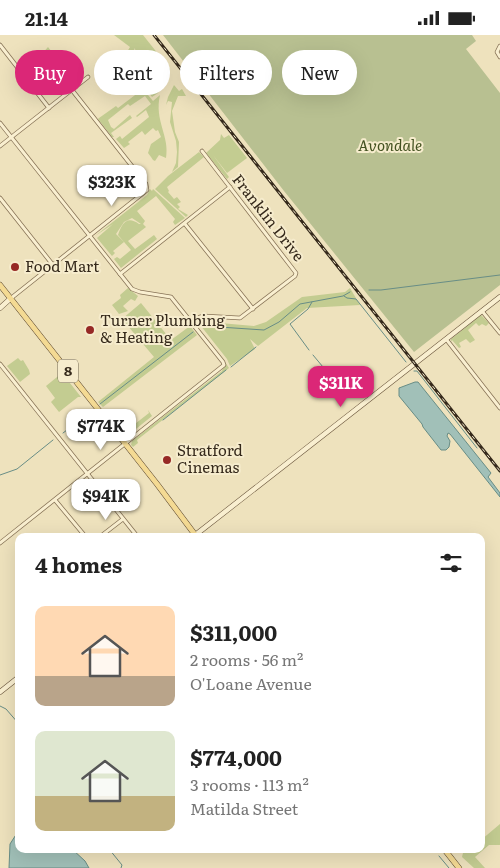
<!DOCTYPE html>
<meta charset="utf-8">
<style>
body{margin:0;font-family:Literata,serif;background:#f2f2f2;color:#222;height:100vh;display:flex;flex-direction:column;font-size:19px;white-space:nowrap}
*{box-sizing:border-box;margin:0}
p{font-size:16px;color:#767676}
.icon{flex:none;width:28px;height:28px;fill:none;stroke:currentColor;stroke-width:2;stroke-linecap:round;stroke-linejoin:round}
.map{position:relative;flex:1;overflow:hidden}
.sheet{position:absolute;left:15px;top:498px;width:470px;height:320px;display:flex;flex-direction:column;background:#fff;border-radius:10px;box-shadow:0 5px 20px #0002}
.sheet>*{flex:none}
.top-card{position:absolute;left:15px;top:15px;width:470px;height:45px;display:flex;gap:10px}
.price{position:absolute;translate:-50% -42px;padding:0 11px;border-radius:10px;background:#fff;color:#222;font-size:16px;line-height:32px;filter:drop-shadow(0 1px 2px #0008)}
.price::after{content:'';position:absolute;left:50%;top:30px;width:15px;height:11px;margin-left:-8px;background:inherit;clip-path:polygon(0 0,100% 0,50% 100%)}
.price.selected{background:#db2777;color:#fff}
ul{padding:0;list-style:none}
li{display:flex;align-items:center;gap:15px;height:125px;padding:0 20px}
li span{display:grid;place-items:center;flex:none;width:140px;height:100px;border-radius:10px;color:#555}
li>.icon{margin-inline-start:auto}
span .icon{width:60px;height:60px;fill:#fffc;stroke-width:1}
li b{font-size:21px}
h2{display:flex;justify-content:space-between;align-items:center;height:60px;padding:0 20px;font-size:21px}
.tag{padding:0 18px;border-radius:22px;background:#fff;box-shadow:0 5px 20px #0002;font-size:18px;line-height:45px}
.tag.selected{background:#db2777;color:#fff}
.status{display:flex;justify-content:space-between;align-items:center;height:35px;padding:0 25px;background:#fff;direction:ltr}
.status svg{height:14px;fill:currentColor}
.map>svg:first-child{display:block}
.green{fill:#c3cc91}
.cemetery{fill:#b8c091}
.water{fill:#a1c0b8;stroke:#688d86}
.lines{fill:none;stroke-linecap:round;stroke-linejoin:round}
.stream{stroke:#688d86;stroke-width:1}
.street-casing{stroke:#867256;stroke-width:4.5}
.secondary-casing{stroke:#68533a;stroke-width:5.5}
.primary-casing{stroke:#54402b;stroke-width:6}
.street{stroke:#f9efd0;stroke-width:3}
.secondary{stroke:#f9efd0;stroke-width:4.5}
.primary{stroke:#f4da93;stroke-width:5}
.rail-casing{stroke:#35291b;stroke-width:3}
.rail{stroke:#f6eccd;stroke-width:1;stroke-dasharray:4;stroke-linecap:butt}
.poi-dot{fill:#962925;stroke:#f6eccd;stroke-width:2}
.labels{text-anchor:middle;stroke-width:4;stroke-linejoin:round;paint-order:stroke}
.shield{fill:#f6eccd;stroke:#6f6450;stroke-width:1}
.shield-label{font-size:14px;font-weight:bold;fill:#35291b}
.park-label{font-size:15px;font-style:italic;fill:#445221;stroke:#f6eccd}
.street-label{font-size:15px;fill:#35291b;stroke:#f6eccd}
.poi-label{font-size:15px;fill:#35291b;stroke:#f6eccd;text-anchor:start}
</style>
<div class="status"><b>21:14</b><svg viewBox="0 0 49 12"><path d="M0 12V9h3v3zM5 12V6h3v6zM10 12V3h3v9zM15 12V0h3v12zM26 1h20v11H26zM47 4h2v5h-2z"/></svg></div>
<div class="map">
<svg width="500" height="833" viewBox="0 0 500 833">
<rect width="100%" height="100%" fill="#eee2bd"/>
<g class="green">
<polygon points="114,0 143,0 170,34 162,45 158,58 152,62 144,51 133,44 140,36 132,26 137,17 134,13 135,18 132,23 129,22 127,17 130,12"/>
<polygon points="48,12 58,25 47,35 39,31 32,37 35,41 31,44 23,35 25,34 29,38 38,29 37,26 40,24 44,24 40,21"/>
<polygon points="174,50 179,56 182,54 186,61 178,61 172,76 175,97 179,107 178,132 172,137 176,128 177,117 176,106 170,87 172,67 168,66 166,70 168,62"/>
<path d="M143,54L153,66L160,60C154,86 170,101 166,123L159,120L155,126L153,125L151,122L161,115L151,122L148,118L151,109L161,102L158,95L156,96L153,93L145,100L142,96L128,107L130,109L124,113L116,104L120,101L122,104L149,82L146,75L137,82L136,81L151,69L145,61L130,71L128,69L108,85L111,92L114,94L130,80L132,83L111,98L114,102H112L98,84L99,83L106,92L99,83L116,71L118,73Z"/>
<polygon points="221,99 224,103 229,100 247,123 227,138 213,120 229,142 227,144 206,118 220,105"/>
<polygon points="199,117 204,122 167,152 169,156 168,157 174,164 177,162 181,167 177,169 180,172 178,174 188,180 186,182 155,154 168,141"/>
<path d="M150,154L152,156L153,154L185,183L175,190L173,187L175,184L156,161L137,176L145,186L143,189L146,192L128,206L135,214L154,200L157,204L121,233L114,224L117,222L120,224L131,215L118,200C122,188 127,180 139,189H141L132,183L124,187L116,199L124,207L113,216L115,218L112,221L97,203L113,189L95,201L147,160Z"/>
<polygon points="128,253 138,261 135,266 131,264 123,271 128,276 119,279 112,270 121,263 120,260"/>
<polygon points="350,253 360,270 307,273 258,311 250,304 255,314 230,331 227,324 197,286 254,291 266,287 302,262 345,257"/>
<polygon points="141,268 171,305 190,291 197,300 103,372 98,367 154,322 122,284"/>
<polygon points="481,280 489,288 486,291 482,289 479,291 476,288 468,295 475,305 470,308 466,304 459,308 461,312 459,313 452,305 451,307 451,304"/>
<polygon points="18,323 21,326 23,325 29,335 30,339 20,347 7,331"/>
<polygon points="225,327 229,333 137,405 138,408 133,412 131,410 132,406 222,336"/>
<polygon points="62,338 81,362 78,362 59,377 51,367 55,363 46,351"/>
<polygon points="148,375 152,381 126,402 110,384 117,376 115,379 125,392 128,390 131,392 149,378"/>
<polygon points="500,789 500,810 489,810 475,822 485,833 474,833 462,822 463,818 469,816 472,814 481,814 481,805"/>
</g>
<polygon class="cemetery" points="163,0 472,0 476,6 466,14 500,58 500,250 414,317 284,156"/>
<g class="water">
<polygon points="415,347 418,347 491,438 488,442 500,458 500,462 450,399 448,398 447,401 450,406 449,412 446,415 441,415 423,392 422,389 399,361 399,353"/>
<polygon points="19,795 19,814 72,814 85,826 89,833 9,833 10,809"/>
</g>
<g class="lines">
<g class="stream">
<polyline points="369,255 381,255 500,240"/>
<polyline points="344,261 347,263 356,264 406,327"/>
<polyline points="204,291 264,295 279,287 300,269 343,261 350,257"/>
<polyline points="309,315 290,289 308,274 312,267"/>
<polyline points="313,320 328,338"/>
<polyline points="231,332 256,312"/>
<polyline points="414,336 417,336 477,413"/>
<polyline points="100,369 193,297"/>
<polyline points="163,385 226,335"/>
<polyline points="63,398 93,375"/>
<polyline points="0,440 17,434 53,405"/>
<polyline points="0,671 6,674 19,689"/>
<polyline points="109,814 122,830 121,833"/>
<polyline points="439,821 449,833"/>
</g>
<g class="street-casing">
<g id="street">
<polyline points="0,10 49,73"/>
<polyline points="500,11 497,17 500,22"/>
<polyline points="0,88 132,254 140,257 171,262 223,327 224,330 0,508"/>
<polyline points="0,111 88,42"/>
<polyline points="0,163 53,230"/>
<polyline points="185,189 253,274"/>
<polyline points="120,239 230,152"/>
<polyline points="10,264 147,155 146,149 72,55"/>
<polyline points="482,276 500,298"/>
<polyline points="192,287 200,282 204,281 240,283 295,241 296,238 202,116"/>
<polyline points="446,304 500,373"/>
<polyline points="0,329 137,501"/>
<polyline points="55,465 85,501"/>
<polyline points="101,501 123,484"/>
</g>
</g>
<g class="secondary-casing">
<g id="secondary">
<polyline points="0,273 10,264"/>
<polyline points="194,501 500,262"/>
<polyline points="0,657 19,642"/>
</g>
</g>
<g class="primary-casing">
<g id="primary">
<polyline points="0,250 157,449 196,501"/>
<polyline points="444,814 459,833"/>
</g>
</g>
<use href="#street" class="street"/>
<use href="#secondary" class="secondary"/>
<use href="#primary" class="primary"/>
<g class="rail-casing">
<polyline id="rail" points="154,0 500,436"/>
</g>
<use href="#rail" class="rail"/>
</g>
<g class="poi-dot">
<circle cx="15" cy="232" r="5"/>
<circle cx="90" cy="295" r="5"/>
<circle cx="167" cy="425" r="5"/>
</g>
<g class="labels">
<rect class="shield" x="58" y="324.5" width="20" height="23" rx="4"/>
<g class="shield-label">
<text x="68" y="341">8</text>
</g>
<g class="park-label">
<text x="390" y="116">Avondale</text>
</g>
<g class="street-label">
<text transform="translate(268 183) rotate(52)" y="5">Franklin Drive</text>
</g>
<g class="poi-label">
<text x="25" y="237">Food Mart</text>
<text x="100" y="291">Turner Plumbing<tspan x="100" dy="17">&amp; Heating</tspan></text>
<text x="177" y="421">Stratford<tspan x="177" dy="17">Cinemas</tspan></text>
</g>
</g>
</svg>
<b class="price" style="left:112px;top:172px">$323K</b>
<b class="price selected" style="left:341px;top:373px">$311K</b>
<b class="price" style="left:101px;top:416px">$774K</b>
<b class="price" style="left:106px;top:486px">$941K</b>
<div class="top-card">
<a class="tag selected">Buy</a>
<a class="tag">Rent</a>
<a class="tag">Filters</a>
<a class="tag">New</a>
</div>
<section class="sheet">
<h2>4 homes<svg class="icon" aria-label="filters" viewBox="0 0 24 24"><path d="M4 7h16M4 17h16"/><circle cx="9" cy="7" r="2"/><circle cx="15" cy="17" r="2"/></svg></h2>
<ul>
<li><span style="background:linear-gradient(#ffd9b3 70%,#b9a48a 0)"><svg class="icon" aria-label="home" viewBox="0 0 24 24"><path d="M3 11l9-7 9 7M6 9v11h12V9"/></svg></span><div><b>$311,000</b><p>2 rooms · 56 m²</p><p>O'Loane Avenue</p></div></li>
<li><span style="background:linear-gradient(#dfe7d0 65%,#c2b280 0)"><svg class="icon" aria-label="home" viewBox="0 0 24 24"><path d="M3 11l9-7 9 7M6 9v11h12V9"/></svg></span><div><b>$774,000</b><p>3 rooms · 113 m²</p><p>Matilda Street</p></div></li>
</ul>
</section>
</div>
